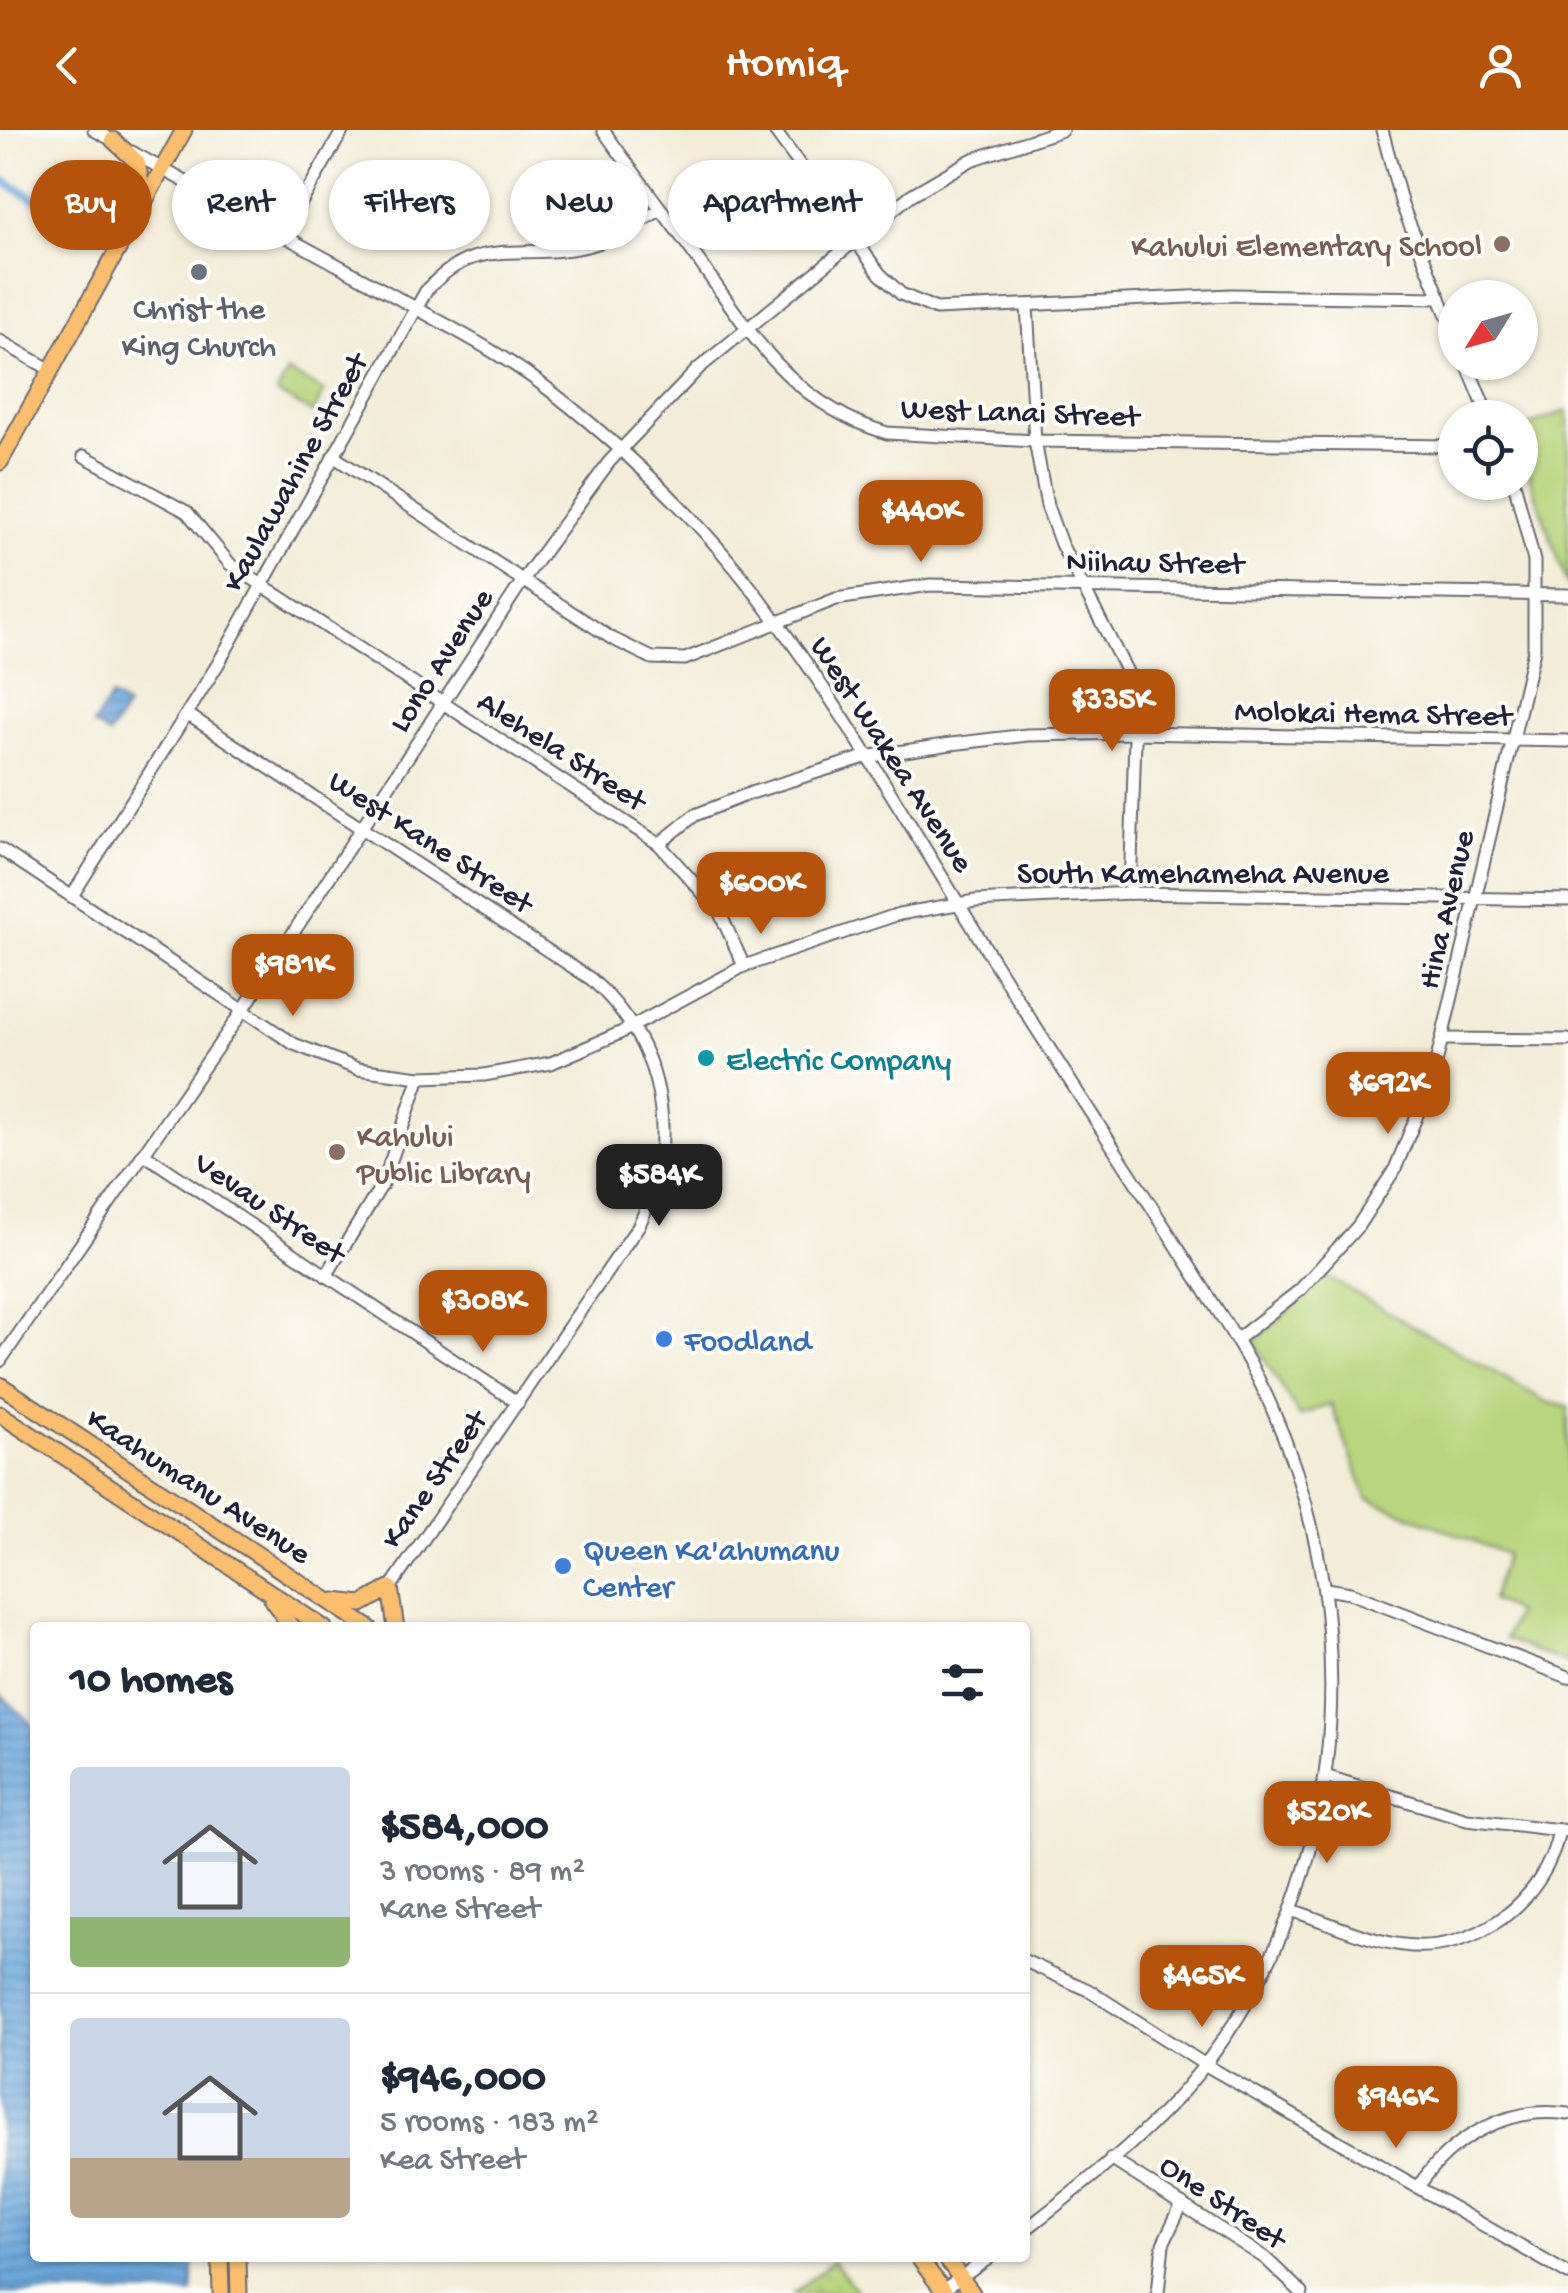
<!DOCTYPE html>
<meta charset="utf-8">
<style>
body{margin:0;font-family:"Gochi Hand",sans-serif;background:#f6f6f7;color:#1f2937;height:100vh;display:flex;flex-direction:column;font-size:38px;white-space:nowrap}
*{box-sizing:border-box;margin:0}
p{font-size:32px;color:#747a83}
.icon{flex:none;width:55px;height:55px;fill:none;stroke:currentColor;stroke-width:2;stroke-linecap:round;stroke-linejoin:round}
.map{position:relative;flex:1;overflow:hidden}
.details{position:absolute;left:30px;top:1492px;width:1000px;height:640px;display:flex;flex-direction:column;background:#fff;border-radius:10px;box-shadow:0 2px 8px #0004}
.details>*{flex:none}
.banner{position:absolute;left:30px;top:30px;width:1000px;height:90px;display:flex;gap:20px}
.needle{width:65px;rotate:233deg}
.controls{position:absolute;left:1438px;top:150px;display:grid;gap:20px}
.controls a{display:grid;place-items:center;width:100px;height:100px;border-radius:50%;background:#fff;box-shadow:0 2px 8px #0004;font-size:50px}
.price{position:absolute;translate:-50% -85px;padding:0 22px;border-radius:20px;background:#b45309;color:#fff;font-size:32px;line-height:65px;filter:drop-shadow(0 2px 5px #0008)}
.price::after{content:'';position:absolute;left:50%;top:60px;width:30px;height:22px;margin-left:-15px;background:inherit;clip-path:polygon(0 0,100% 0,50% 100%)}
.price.selected{background:#222;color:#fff}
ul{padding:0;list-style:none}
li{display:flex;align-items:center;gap:30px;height:250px;padding:0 40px}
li+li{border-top:2px solid #e0e1e3}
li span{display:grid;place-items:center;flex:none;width:280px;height:200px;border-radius:10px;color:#555}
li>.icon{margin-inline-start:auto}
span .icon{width:120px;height:120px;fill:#fffc;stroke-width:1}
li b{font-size:42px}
h2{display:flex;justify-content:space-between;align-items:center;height:120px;padding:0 40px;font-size:42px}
.chip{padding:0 35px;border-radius:45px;background:#fff;box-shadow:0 2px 8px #0004;font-size:35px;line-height:90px}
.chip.selected{background:#b45309;color:#fff}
header{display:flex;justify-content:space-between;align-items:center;height:130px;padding:0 40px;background:#b45309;color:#fff;font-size:45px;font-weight:600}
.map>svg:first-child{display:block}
.grass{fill:url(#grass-dots);stroke:#6d7c5c;stroke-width:2.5}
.park{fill:#b8d67d;stroke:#6d7c5c;stroke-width:2.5}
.water{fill:url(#water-rules);stroke:#47658c;stroke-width:2.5}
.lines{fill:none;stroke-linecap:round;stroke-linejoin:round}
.canal{stroke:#6ca8dd;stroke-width:10}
.minor-casing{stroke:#6b6972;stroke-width:15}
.major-casing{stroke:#6b6972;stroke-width:19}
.minor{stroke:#fff;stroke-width:11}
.major{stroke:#fabe6d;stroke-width:15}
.education-dot{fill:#8d6e63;stroke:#fdfcf7;stroke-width:4}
.worship-dot{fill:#6b7280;stroke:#fdfcf7;stroke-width:4}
.culture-dot{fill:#0f9aa8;stroke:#fdfcf7;stroke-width:4}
.shop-dot{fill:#3f7fe0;stroke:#fdfcf7;stroke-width:4}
.labels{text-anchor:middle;stroke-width:8;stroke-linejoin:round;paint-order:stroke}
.education-label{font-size:32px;fill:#785e54;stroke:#fdfcf7;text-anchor:end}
.worship-label{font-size:32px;fill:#5b616d;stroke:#fdfcf7}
.street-label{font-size:32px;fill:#22223b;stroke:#fdfcf7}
.culture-label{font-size:32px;fill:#0d838f;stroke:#fdfcf7;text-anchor:start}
.shop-label{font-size:32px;fill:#366cbe;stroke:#fdfcf7;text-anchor:start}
</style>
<header><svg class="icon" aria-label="back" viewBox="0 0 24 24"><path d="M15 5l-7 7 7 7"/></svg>Homiq<svg class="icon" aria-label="person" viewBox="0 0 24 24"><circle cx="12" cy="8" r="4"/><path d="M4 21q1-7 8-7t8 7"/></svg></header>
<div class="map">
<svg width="1568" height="2163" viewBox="0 0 1568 2163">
<defs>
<pattern id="grass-dots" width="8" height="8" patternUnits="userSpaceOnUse" patternTransform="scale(2.5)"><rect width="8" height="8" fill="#b8d67d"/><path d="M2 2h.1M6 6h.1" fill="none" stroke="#9eb76d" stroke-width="1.8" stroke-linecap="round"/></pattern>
<pattern id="water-rules" width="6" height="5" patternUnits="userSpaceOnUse" patternTransform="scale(2.5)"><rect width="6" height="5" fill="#6ca8dd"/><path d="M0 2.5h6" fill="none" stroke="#5888b4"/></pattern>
</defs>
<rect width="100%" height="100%" fill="#fdfcf7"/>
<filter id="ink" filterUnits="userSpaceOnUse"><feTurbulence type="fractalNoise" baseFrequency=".01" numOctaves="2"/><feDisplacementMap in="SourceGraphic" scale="20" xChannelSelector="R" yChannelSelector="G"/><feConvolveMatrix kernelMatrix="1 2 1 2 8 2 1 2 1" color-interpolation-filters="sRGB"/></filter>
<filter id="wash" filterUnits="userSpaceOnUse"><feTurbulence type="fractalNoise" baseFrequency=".0048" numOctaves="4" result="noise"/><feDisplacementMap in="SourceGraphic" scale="40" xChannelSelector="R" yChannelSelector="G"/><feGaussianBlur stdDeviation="2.25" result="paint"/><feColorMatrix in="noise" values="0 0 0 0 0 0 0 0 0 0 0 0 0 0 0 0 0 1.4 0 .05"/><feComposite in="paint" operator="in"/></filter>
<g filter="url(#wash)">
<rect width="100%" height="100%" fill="#f3edd8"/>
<polygon class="grass" points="833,2131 858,2163 793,2163"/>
<g class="park">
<polygon points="288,242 324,261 313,283 277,263"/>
<polygon points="1568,280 1568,457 1520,320 1520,299"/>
<polygon points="1325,1146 1547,1272 1568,1277 1568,1534 1505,1509 1516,1482 1491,1470 1506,1424 1367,1368 1331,1274 1299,1286 1254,1212"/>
</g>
<g class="water">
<polygon points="111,567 127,577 109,605 93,595"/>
<polygon points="0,1564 35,1597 35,2128 193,2128 193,2163 0,2163"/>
</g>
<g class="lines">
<polyline class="canal" points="0,49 35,69"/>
</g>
</g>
<g filter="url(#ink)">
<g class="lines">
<g class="minor-casing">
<g id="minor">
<polyline points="94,0 116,12"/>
<path d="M603,0C633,42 664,83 694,124C750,202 790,274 887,303L1035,311L1455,316"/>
<polyline points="774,0 880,144 901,164 936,179 1231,165 1440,168"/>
<polyline points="1382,0 1402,75 1455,205"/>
<path d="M132,22C222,73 313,121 403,171C454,199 506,226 552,262C618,314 683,374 736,439C836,562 923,719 1008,854C1068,949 1130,1042 1190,1137C1218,1182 1250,1227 1271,1276C1370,1501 1349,1767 1186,1958C1140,2011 1080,2057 1025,2100"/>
<polyline points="283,104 343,0"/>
<polyline points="1027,176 1035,311 1047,376 1061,414 1127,542 1136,578 1130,763"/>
<polyline points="0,211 51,240"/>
<polyline points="1466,232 1489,288"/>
<polyline points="84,326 187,382 230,434 659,714 719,781 744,836"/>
<polyline points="333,326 611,508 652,528 685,529 836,469 930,455 1568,465"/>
<path d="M187,584L591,849C664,914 682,1007 639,1095L390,1458"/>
<polyline points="659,714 695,685 751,663 865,627 951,614 1027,605 1133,603 1568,611"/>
<polyline points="0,719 294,914 358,939 420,947 484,945 551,933 620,903 744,836 899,784 975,771 1130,763 1568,770"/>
<path d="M72,766L218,534L426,161C474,106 516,129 577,118C609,113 634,96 661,79"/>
<polyline points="1443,909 1568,910"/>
<polyline points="144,1024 518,1273"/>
<polyline points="326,1146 383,1053 420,947"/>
<polyline points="1236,1210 1300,1160 1358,1096 1395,1039 1433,946 1534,520 1534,431 1514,352"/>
<polyline points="0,1231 241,883 523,450 609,332 699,238 911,65 971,30 1062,0"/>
<polyline points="1326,1459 1350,1463 1568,1547"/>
<polyline points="1328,1647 1467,1689 1568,1701"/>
<path d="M1291,1780C1328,1792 1365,1810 1403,1815C1474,1825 1547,1770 1559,1700"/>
<polyline points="1025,1831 1088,1860 1204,1934 1568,2144"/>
<polyline points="1111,2029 1265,2128 1302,2163"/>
<path d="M1418,2057C1451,2008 1508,1975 1568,1984"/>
<polyline points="943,2160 989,2128"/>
<polyline points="1158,2163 1163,2114 1182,2074"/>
</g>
</g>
<g class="major-casing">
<g id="major">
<polyline points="113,10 137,32 144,69"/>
<polyline points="0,332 184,0"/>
<polyline points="0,1255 369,1498"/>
<polyline points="0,1284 324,1498"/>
<polyline points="390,1458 396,1498"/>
<polyline points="272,1470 292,1498"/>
<polyline points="334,1471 362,1474 390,1458"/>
<polyline points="220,2128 221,2163"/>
<polyline points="238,2128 239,2163"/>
<polyline points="919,2128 945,2163"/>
<polyline points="946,2128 972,2163"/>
</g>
</g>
<use href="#minor" class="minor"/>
<use href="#major" class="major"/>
</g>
</g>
<g class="education-dot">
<circle cx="1502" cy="114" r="10"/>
<circle cx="337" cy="1022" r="10"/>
</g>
<circle class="worship-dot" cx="199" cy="142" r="10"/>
<circle class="culture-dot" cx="706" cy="928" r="10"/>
<g class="shop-dot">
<circle cx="664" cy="1209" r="10"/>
<circle cx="563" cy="1436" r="10"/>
</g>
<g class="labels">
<g class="education-label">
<text x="1482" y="125">Kahului Elementary School</text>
<text x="357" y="1015" text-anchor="start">Kahului<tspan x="357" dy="37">Public Library</tspan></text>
</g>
<g class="worship-label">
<text x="199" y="188">Christ the<tspan x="199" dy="37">King Church</tspan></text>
</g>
<g class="street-label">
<text transform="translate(1020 280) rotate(2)" y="11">West Lanai Street</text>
<text transform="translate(293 341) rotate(-61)" y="11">Kaulawahine Street</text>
<text transform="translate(1155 430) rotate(1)" y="11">Niihau Street</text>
<text transform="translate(439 529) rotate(-57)" y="11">Lono Avenue</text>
<text transform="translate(1373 581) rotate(1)" y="11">Molokai Hema Street</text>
<text transform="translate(563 619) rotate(33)" y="11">Alehela Street</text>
<text transform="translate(894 623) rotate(57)" y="11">West Wakea Avenue</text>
<text transform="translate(432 710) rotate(33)" y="11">West Kane Street</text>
<text x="1203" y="752">South Kamehameha Avenue</text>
<text transform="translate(1444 779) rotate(-77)" y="11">Hina Avenue</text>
<text transform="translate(271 1076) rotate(34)" y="11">Vevau Street</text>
<text transform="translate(432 1348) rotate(-55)" y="11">Kane Street</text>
<text transform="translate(200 1354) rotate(33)" y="11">Kaahumanu Avenue</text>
<text transform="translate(1224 2070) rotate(34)" y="11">One Street</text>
</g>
<g class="culture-label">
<text x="726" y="939">Electric Company</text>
</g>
<g class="shop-label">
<text x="684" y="1220">Foodland</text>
<text x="583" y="1429">Queen Ka'ahumanu<tspan x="583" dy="37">Center</tspan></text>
</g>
</g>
</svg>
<div class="controls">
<a><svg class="needle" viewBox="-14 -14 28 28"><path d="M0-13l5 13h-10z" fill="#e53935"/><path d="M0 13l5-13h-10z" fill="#747a83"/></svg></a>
<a><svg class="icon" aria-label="locate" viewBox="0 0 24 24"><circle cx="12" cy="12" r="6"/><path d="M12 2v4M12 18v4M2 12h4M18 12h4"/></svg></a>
</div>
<b class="price" style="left:921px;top:435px">$440K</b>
<b class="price" style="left:1112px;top:624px">$335K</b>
<b class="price" style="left:761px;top:807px">$600K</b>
<b class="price" style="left:293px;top:889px">$981K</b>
<b class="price" style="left:1388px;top:1007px">$692K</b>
<b class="price selected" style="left:659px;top:1099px">$584K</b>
<b class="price" style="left:483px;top:1225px">$308K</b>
<b class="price" style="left:1327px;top:1736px">$520K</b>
<b class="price" style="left:1202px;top:1900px">$465K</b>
<b class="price" style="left:1396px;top:2021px">$946K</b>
<div class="banner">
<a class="chip selected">Buy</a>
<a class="chip">Rent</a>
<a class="chip">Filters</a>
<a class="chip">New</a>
<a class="chip">Apartment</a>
</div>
<section class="details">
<h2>10 homes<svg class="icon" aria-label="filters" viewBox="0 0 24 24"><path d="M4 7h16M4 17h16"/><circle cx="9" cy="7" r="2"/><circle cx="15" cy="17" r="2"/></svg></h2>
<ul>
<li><span style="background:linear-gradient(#c9d6e8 75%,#8fb573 0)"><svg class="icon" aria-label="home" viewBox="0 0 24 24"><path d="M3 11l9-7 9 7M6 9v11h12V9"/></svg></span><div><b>$584,000</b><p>3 rooms · 89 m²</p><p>Kane Street</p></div></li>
<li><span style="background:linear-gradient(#c9d6e8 70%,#b9a48a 0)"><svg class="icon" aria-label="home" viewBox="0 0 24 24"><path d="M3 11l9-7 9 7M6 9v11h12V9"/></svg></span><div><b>$946,000</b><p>5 rooms · 183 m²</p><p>Kea Street</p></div></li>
</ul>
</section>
</div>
